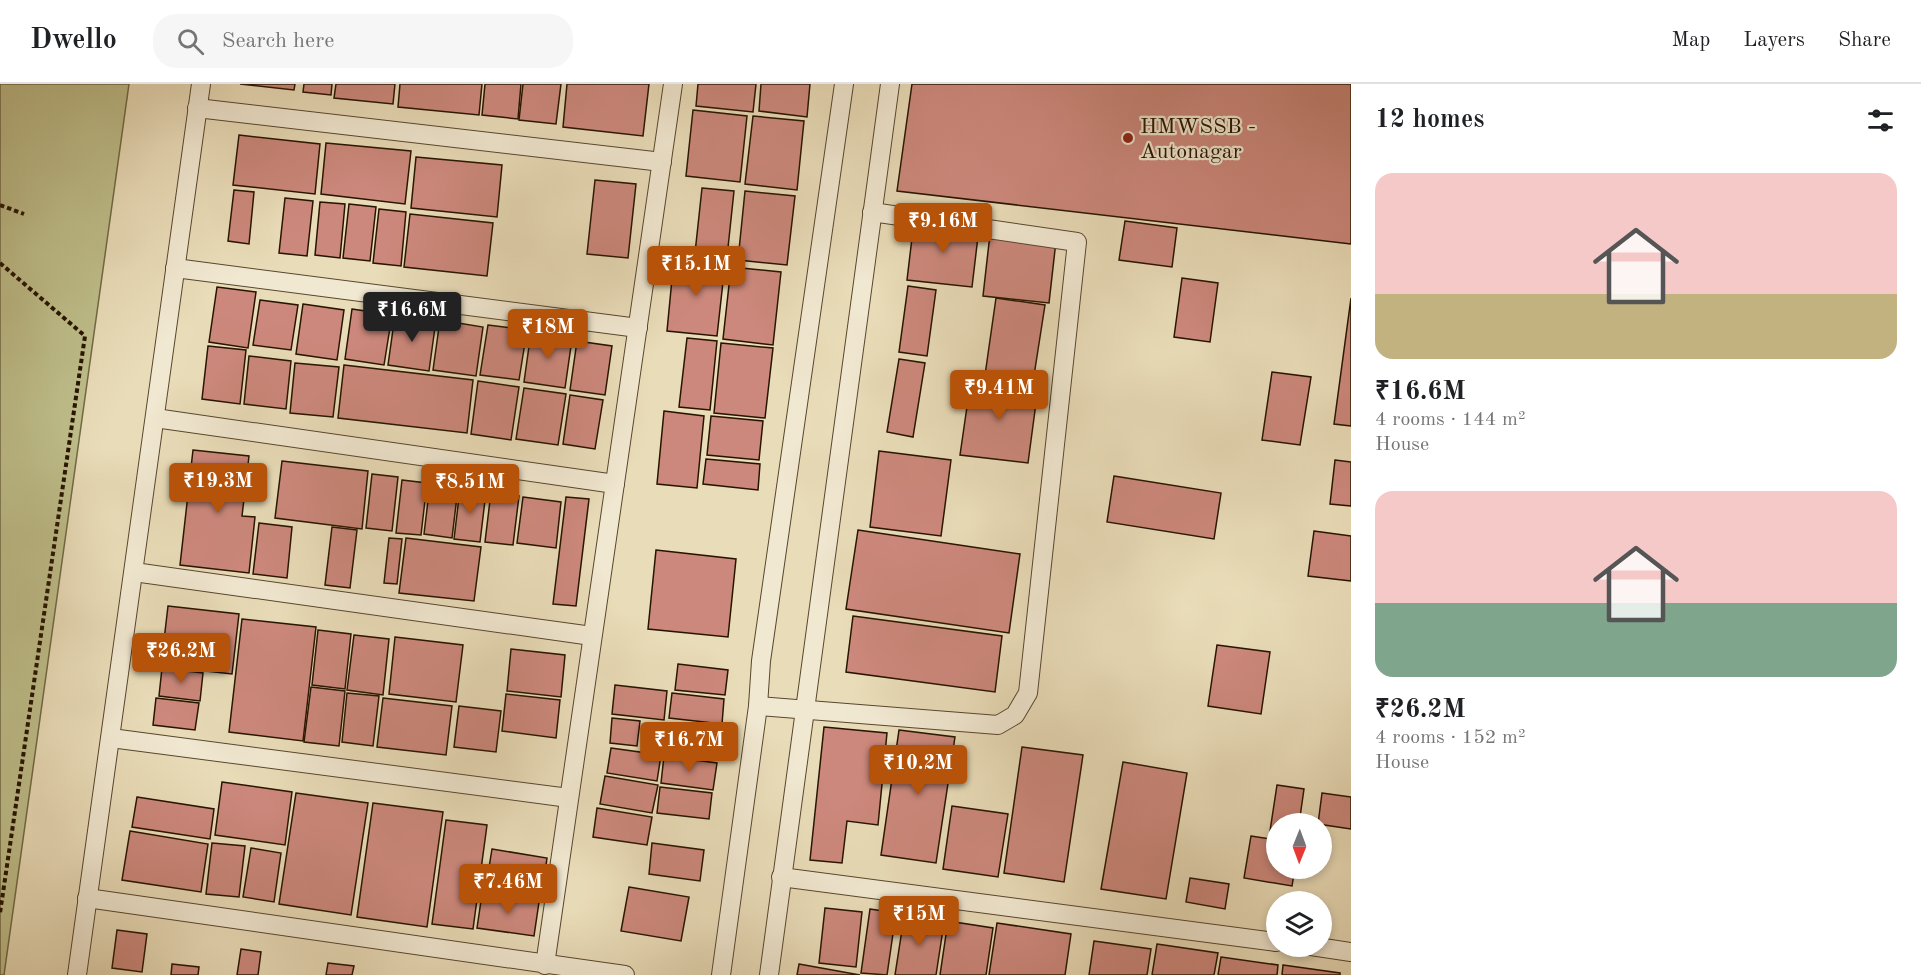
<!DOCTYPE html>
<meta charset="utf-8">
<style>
body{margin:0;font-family:"Old Standard TT",serif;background:#f6f6f6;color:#202124;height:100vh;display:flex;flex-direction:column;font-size:22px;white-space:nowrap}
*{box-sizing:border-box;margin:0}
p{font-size:20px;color:#757577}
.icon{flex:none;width:33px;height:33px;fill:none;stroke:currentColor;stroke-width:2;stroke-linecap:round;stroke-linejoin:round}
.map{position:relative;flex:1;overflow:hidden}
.side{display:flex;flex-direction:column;background:#fff;width:570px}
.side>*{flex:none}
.needle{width:39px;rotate:181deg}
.fabs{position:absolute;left:1266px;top:729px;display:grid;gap:12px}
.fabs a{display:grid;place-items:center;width:66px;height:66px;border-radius:50%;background:#fff;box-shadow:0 3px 9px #0003;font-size:30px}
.price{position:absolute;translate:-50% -51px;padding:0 14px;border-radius:6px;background:#b45309;color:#fff;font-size:20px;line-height:39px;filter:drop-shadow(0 2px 3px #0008)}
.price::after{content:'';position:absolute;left:50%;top:36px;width:18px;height:14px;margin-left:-9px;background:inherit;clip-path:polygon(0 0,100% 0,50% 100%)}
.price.selected{background:#222;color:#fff}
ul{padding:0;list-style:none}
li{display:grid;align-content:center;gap:12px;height:318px;padding:0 24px}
li span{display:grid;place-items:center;height:186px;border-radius:18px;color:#555}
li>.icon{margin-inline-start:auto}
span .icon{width:108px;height:108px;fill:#fffc;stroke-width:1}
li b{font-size:26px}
h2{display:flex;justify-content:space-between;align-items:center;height:72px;padding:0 24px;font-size:26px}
header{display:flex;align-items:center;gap:36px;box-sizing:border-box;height:84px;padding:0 30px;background:#fff;border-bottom:2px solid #e0e0e0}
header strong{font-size:28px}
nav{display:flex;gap:33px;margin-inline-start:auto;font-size:21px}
.search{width:420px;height:54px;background:#f6f6f6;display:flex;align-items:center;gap:15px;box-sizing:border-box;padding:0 21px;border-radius:24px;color:#757577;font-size:22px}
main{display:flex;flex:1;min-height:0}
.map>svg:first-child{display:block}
.green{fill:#bebe8a;stroke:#726945;stroke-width:1.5}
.building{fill:#cc887c;stroke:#271400;stroke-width:1.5}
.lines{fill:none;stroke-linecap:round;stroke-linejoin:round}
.street-casing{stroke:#58462e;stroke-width:20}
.path{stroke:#271400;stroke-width:4;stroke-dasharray:4.5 3;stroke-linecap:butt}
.street{stroke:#f1e8d1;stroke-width:18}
.poi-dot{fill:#8f2418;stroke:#f1e8d1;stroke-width:2}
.labels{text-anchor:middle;stroke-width:4.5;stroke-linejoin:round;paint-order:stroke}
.poi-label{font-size:22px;fill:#271400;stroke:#f1e8d1;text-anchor:start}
</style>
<header>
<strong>Dwello</strong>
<div class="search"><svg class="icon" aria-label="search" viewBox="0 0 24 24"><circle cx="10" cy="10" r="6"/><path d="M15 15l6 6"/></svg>Search here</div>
<nav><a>Map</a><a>Layers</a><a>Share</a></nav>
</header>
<main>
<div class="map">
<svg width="1351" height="891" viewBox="0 0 1351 891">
<rect width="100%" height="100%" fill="#e9dcb8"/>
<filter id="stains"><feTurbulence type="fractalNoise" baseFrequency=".00333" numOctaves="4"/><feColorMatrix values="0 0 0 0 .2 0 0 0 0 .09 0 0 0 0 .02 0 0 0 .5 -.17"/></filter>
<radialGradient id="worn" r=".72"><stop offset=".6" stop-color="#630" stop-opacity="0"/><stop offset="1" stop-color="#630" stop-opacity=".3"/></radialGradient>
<polygon class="green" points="0,0 129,0 4,891 0,891"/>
<g class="building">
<polygon points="240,0 295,0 294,6"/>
<polygon points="304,0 332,0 331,11 303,8"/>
<polygon points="336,0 395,0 393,20 334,14"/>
<polygon points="400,0 482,0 479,31 398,23"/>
<polygon points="485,0 521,0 518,35 482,31"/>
<polygon points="523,0 561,0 556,40 519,36"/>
<polygon points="567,0 649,0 643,52 563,43"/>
<polygon points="698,0 756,0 753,28 696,22"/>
<polygon points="761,0 810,0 807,33 759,27"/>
<polygon points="912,0 1351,0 1351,160 897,107"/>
<polygon points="693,26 747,32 740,98 686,92"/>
<polygon points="753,32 804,37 797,106 745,100"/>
<polygon points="239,51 320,60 315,110 233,101"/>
<polygon points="326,59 411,67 405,120 321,110"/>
<polygon points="416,73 502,81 497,133 411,124"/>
<polygon points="595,96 636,100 628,174 587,170"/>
<polygon points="702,104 734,107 727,173 695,169"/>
<polygon points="234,106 254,108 249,160 228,157"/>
<polygon points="745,107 795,112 787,181 738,176"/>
<polygon points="285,114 313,117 307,172 279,169"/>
<polygon points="320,118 345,120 340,174 315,171"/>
<polygon points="349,120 376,123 370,177 343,174"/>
<polygon points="379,125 406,128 401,182 373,179"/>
<polygon points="410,130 493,139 487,192 404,183"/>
<polygon points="914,137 979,144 972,203 907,196"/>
<polygon points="1125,137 1177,144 1172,183 1119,176"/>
<polygon points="990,150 1056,157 1049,219 983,212"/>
<polygon points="674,174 725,180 717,252 667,247"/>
<polygon points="731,183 781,188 773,261 723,255"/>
<polygon points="1182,194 1218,199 1210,258 1174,253"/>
<polygon points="908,202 936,206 927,272 899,268"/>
<polygon points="217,203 256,208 248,264 209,258"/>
<polygon points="996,214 1045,221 1033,298 985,291"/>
<polygon points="1351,214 1351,342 1334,340"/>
<polygon points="260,216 298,221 291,266 253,261"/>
<polygon points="303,220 344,226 337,276 296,270"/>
<polygon points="352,225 392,231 384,281 345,275"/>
<polygon points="395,231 436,236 429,287 388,281"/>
<polygon points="440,236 483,243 476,292 433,286"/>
<polygon points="488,241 527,246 519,296 480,291"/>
<polygon points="531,248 572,255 565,304 524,298"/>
<polygon points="687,254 717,257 710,326 679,323"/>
<polygon points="577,257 612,262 605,311 570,306"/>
<polygon points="721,259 773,264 765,334 714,329"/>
<polygon points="208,262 246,266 240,320 202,315"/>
<polygon points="249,272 291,277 286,325 244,320"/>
<polygon points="899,275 925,279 913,353 887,348"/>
<polygon points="295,279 339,283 333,333 290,329"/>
<polygon points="344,281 473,296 467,349 338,334"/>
<polygon points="1272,288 1311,293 1300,361 1262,356"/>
<polygon points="971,295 1038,304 1028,379 960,371"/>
<polygon points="478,297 519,303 511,356 471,350"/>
<polygon points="524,304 566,310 558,361 516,355"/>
<polygon points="570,311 603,316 595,365 563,360"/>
<polygon points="664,327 704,332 697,404 657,400"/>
<polygon points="711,332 763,337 759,376 707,371"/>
<polygon points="193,366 249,372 242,432 255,433 249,489 180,481"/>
<polygon points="879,367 951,376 941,452 870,443"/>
<polygon points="706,375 760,380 758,406 703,400"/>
<polygon points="1335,376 1351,378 1351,422 1330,420"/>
<polygon points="282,377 368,387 362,445 275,434"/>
<polygon points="372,390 398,393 392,447 366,444"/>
<polygon points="1114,392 1221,409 1214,455 1107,438"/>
<polygon points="402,396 427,399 421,451 396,449"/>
<polygon points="430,400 458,404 452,454 424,450"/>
<polygon points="460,405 486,408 480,458 454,455"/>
<polygon points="491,408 519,412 513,461 485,458"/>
<polygon points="523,413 561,418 556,464 517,459"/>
<polygon points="566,413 589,415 576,522 553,520"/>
<polygon points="259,439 292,443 287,494 253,490"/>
<polygon points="332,443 357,446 350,504 325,501"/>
<polygon points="858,446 1020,470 1009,549 846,525"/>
<polygon points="1314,447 1351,452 1351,497 1308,492"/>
<polygon points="389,454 402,455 397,500 384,499"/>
<polygon points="406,454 481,463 474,517 399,509"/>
<polygon points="656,466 736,475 728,553 648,545"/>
<polygon points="168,522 239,530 232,590 161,582"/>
<polygon points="853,532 1002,552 995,608 846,588"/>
<polygon points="242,535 316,543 303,657 229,648"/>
<polygon points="318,546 351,550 345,605 312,601"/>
<polygon points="354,551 389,555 383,611 347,606"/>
<polygon points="395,553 463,561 456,618 389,610"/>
<polygon points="1217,561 1270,568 1261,630 1208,622"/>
<polygon points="511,565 565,571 561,613 507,607"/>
<polygon points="678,580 728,586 725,611 675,606"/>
<polygon points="162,584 203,589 200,617 159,612"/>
<polygon points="615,601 667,607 664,636 612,630"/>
<polygon points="311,603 345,607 339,662 304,658"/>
<polygon points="347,609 379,612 373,662 342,658"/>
<polygon points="672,609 724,615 722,640 669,634"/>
<polygon points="506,610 560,616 556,654 502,647"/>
<polygon points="156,614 199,619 195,646 153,641"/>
<polygon points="383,614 452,622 446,671 377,663"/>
<polygon points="459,622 501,627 496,668 454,663"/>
<polygon points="612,634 640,637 637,662 610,659"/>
<polygon points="824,643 887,649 878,741 847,737 842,779 810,776"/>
<polygon points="899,646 955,653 936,779 881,771"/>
<polygon points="1022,663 1083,671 1064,798 1004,789"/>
<polygon points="611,664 661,671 657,697 607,689"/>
<polygon points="664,672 717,679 713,706 661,699"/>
<polygon points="1123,678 1187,689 1166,815 1101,805"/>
<polygon points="605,692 658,701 652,729 600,720"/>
<polygon points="222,698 292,708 285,761 215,751"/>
<polygon points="1277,701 1304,705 1299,740 1276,740 1276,748 1270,747"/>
<polygon points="660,703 712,709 709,735 657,729"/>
<polygon points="296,709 368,719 351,831 279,820"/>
<polygon points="1322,709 1351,713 1351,745 1318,740"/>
<polygon points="137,713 214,725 210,755 132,743"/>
<polygon points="373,719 443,728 427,843 357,833"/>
<polygon points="952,722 1008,730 998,793 943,785"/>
<polygon points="597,724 652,733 647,761 593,753"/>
<polygon points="446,736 487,741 473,845 432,840"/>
<polygon points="130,747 208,760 201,808 122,796"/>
<polygon points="1251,752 1276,756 1276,784 1295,784 1292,802 1244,794"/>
<polygon points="212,759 245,762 239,813 206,810"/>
<polygon points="652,759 704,766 700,797 649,790"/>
<polygon points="251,764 281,769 274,818 243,813"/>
<polygon points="492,765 547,774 542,810 486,802"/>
<polygon points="1190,794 1229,800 1225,825 1186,818"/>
<polygon points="629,803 689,813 681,857 621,847"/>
<polygon points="482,810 539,818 534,852 477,844"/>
<polygon points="825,824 862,828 856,883 819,879"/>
<polygon points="870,825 896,829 887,891 861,889"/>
<polygon points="904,833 944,839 936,891 895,891"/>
<polygon points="948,837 993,844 986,891 940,891"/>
<polygon points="997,839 1071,850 1065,891 989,891"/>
<polygon points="117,846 147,850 142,888 112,884"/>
<polygon points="1094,857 1151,865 1147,891 1089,891"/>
<polygon points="1157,860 1218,869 1214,891 1152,891"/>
<polygon points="241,865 261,868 258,891 237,891"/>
<polygon points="1221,873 1278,881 1277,891 1218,891"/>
<polygon points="328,879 354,882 352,891 326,891"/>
<polygon points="172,880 199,883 198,891 171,891"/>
<polygon points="799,880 860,891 797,891"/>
<polygon points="1283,881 1340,889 1340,891 1282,891"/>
</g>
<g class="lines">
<g class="street-casing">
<g id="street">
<polyline points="197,24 662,78"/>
<polyline points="175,184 638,244"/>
<polyline points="155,334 615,400"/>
<polyline points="134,488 592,552"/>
<polyline points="758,622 998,641 1015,631 1028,609 1077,158 872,128"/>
<polyline points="111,654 569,714"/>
<polyline points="781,793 1276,858"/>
<polyline points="87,814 625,891"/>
<polyline points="1311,862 1351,868"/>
<polyline points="545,881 673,0"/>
<polyline points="77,891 201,0"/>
<polyline points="721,891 758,622 761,577 844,0"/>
<polyline points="769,891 890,0"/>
</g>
</g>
<g class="path">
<polyline points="0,121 24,130"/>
<polyline points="0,179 85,252 0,829"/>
</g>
<use href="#street" class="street"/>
</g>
<circle class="poi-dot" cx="1128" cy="54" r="6"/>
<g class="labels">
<g class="poi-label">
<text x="1140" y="49">HMWSSB -<tspan x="1140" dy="25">Autonagar</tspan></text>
</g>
</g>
<rect width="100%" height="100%" filter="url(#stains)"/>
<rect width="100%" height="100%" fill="url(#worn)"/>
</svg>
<div class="fabs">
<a><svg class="needle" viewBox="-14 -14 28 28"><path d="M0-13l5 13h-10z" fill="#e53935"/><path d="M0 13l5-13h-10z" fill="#757577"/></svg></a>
<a><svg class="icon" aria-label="layers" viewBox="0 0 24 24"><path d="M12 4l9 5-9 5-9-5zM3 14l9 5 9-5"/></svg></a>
</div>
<b class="price" style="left:943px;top:170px">₹9.16M</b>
<b class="price" style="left:696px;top:213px">₹15.1M</b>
<b class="price selected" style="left:412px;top:259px">₹16.6M</b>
<b class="price" style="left:548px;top:276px">₹18M</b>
<b class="price" style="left:999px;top:337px">₹9.41M</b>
<b class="price" style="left:218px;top:430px">₹19.3M</b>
<b class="price" style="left:470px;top:431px">₹8.51M</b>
<b class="price" style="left:181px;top:600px">₹26.2M</b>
<b class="price" style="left:689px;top:689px">₹16.7M</b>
<b class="price" style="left:918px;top:712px">₹10.2M</b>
<b class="price" style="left:508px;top:831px">₹7.46M</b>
<b class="price" style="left:919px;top:863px">₹15M</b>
</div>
<section class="side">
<h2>12 homes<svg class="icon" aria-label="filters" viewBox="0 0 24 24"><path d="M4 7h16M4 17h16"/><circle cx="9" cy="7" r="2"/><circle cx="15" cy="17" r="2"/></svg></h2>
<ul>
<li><span style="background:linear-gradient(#f6c9c9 65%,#c2b280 0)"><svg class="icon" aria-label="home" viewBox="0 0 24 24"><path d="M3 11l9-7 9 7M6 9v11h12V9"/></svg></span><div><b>₹16.6M</b><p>4 rooms · 144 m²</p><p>House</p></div></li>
<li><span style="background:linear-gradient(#f6c9c9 60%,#7fa58c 0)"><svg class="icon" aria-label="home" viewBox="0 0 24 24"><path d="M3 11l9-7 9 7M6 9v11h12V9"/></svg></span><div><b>₹26.2M</b><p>4 rooms · 152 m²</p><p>House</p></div></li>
</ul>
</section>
</main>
